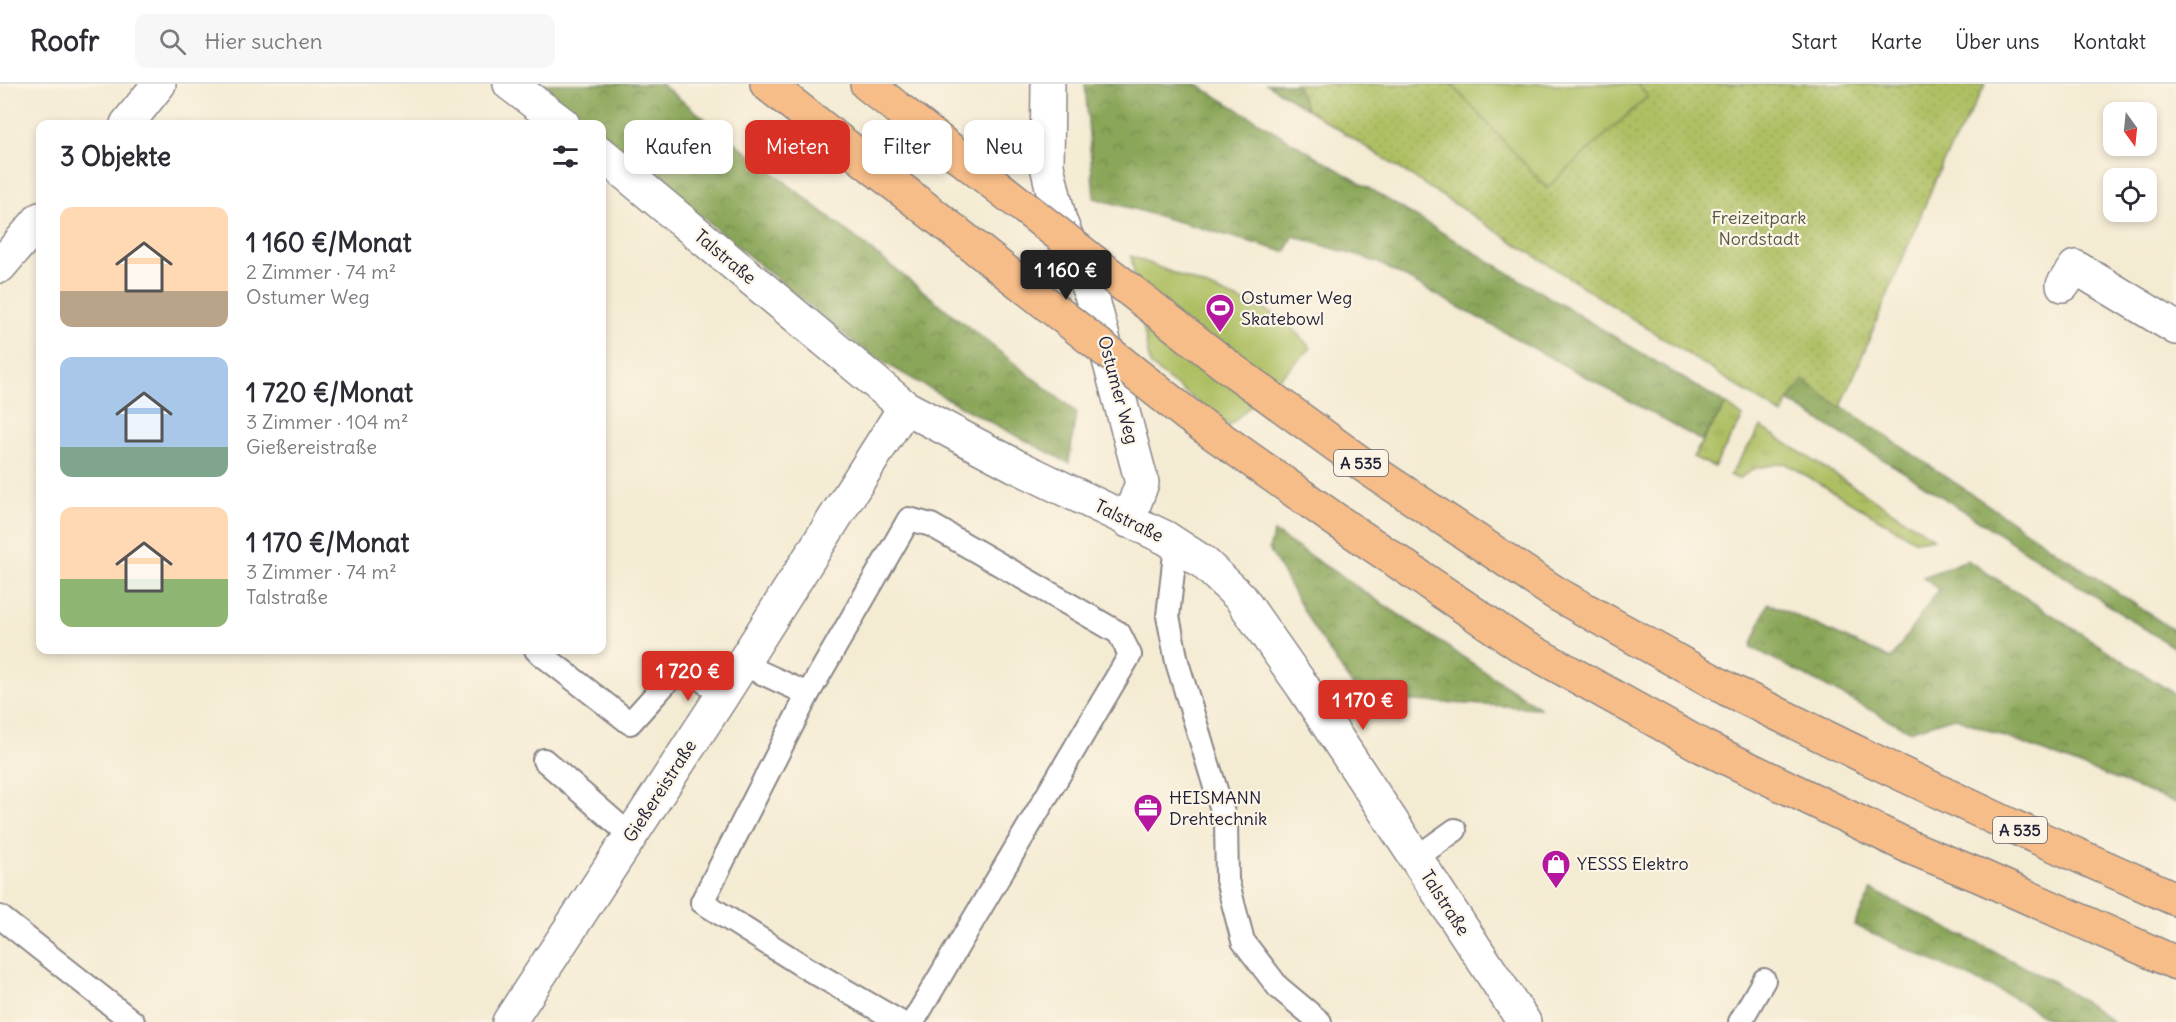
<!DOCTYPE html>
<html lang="de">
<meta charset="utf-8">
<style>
body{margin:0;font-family:Delius,sans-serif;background:#f7f7f7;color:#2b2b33;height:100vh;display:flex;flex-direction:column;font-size:22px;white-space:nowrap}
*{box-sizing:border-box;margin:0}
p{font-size:20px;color:#7c7c81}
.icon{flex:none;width:33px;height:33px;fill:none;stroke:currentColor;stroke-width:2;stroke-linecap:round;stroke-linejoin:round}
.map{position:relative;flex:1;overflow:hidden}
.side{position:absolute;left:36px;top:36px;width:570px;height:534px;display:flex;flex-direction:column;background:#fff;border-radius:12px;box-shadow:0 3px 9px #0003}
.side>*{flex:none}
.guide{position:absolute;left:624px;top:36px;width:570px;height:54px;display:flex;gap:12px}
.needle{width:39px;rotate:165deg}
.controls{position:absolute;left:2103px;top:18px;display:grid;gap:12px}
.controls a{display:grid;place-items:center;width:54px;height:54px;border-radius:12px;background:#fff;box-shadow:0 3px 9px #0003;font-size:30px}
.price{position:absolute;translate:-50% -51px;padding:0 14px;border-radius:6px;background:#d93025;color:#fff;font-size:20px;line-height:39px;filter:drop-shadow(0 2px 3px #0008)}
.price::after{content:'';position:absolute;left:50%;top:36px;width:18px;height:14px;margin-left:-9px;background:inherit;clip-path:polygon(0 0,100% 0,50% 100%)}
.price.selected{background:#222;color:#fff}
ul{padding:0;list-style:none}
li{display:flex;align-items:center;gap:18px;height:150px;padding:0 24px}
li span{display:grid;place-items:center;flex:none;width:168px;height:120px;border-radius:12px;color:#555}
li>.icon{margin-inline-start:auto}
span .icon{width:72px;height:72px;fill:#fffc;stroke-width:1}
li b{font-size:26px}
h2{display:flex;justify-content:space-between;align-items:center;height:72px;padding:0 24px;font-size:26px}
.pill{padding:0 21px;border-radius:12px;background:#fff;box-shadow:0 3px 9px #0003;font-size:21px;line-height:54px}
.pill.selected{background:#d93025;color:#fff}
header{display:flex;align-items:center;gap:36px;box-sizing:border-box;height:84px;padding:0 30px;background:#fff;border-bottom:2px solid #e1e1e2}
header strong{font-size:28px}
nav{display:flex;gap:33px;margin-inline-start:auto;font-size:21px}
.search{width:420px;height:54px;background:#f7f7f7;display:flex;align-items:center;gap:15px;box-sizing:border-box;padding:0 21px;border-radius:12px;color:#7c7c81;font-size:22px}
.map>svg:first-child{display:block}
.grass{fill:url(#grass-tufts);stroke:#68704f;stroke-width:1.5}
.forest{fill:url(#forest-crowns);stroke:#56644a;stroke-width:1.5}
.park{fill:url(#park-dots);stroke:#68704f;stroke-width:1.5}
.pitch{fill:#aebf63;stroke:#68704f;stroke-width:1.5}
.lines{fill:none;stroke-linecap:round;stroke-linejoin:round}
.lane-casing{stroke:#8b8687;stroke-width:26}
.street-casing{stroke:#8b8687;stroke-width:36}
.highway-casing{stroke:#8b8687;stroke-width:36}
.lane{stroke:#fff;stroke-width:22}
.street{stroke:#fff;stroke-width:33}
.highway{stroke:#f7bd88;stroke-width:33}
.highway-bridge-casing{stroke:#8b8687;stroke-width:36;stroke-linecap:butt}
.highway-bridge{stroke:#f7bd88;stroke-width:33}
.labels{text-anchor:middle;stroke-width:4.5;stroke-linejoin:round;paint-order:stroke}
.shield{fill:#fcf5e5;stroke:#63616e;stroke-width:1.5}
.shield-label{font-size:16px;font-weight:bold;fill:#22223b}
.park-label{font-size:18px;fill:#535949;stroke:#fcf5e5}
.street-label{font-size:18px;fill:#22223b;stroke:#fcf5e5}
.poi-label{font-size:18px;fill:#22223b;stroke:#fcf5e5;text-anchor:start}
</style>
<header>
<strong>Roofr</strong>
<div class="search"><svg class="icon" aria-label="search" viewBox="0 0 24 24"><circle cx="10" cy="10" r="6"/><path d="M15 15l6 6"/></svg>Hier suchen</div>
<nav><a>Start</a><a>Karte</a><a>Über uns</a><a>Kontakt</a></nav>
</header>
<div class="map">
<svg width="2176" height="938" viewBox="0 0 2176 938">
<defs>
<pattern id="grass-tufts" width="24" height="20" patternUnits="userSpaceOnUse" patternTransform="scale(1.5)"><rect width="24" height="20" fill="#aebf63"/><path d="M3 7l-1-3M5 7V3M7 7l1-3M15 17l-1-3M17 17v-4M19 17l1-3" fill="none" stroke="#95a457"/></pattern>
<pattern id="forest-crowns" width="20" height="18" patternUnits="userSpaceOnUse" patternTransform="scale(1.5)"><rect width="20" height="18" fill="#8aa659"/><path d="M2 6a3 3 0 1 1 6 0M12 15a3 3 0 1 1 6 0" fill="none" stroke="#70874b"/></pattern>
<pattern id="park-dots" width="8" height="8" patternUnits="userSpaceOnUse" patternTransform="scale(1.5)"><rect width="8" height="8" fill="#aebf63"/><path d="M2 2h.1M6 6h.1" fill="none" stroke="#95a457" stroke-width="1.8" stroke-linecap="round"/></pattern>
</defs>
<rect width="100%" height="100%" fill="#fcf5e5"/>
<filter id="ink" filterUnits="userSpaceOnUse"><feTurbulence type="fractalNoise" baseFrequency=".0167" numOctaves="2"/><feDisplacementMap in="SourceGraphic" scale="12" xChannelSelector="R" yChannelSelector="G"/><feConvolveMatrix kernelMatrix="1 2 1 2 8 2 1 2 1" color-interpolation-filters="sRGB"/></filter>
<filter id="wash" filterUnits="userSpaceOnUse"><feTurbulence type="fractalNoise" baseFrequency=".008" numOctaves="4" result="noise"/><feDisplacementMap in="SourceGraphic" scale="24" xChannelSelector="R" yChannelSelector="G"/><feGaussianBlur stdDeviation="1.35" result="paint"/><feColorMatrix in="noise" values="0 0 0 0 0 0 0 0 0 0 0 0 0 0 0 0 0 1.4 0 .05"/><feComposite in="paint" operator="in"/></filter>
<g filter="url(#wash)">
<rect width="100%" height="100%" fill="#f4ebd3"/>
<g class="grass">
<polygon points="1726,320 1743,333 1714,383 1693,373"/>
<polygon points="1761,343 1934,454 1916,457 1785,379 1756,384 1738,395 1730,391"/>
</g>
<g class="forest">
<polygon points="534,0 661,0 1076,328 1069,379 969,327 867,269 602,51 602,40 588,40"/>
<polygon points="1085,0 1196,0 1726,320 1702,357 1377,178 1293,152 1286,168 1094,114"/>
<polygon points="1267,0 1296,0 1307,25"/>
<polygon points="1803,296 2176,548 2176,565 1907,390 1788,317"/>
<polygon points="1274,448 1540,624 1361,614 1313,543 1269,465"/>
<polygon points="1967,476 2176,611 2176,719 1954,633 1910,647 1751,563 1768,519 1891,575 1938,506 1923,493"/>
<polygon points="1872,806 2054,898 2114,938 2053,938 2013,913 1854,841"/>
</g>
<polygon class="park" points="1296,0 1986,0 1942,80 1841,323 1803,296 1788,317 1782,331 1307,25"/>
<g class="pitch">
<polygon points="1451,0 1637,0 1648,12 1547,104"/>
<polygon points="1131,172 1281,233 1311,264 1229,342 1150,281"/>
</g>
</g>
<g filter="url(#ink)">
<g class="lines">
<g class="lane-casing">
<g id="lane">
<polyline points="1176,461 1168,532 1177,578 1226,739 1227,796 1243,857 1278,903 1320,938"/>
<polyline points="536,566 630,639 683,580 722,612"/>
<polyline points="742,580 808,610"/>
<polyline points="544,676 631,752"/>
<polyline points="1416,774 1455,746"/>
<polyline points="0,833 133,938"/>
<polyline points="900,938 803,882 702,818 808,610 909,435 931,441 1119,549 1130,571 913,938"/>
<polyline points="1740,938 1764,896"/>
</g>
</g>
<g class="street-casing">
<g id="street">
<polyline points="510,0 563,40"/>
<polyline points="1048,0 1047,82 1060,137 1093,216 1142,399 1128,437"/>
<polyline points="127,40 159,0"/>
<polyline points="602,70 905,323 1016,382 1166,454 1203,478 1240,513 1303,603 1524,938"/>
<polyline points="0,182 40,135"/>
<polyline points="2063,201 2075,183 2176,244"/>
<polyline points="509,938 722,612 905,323"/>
</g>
</g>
<g class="highway-casing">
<g id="highway">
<polyline points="767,0 953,146"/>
<polyline points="867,0 896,23"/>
<polyline points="1866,673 2014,743 2176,815"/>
<polyline points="1912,764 1978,791 2176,879"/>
</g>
</g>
<use href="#lane" class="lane"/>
<use href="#street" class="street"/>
<use href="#highway" class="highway"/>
<g class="highway-bridge-casing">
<g id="highway-bridge">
<polyline points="896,23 1227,282 1369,385 1557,510 1727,605 1866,673"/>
<polyline points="953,146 1189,332 1333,434 1522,562 1702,662 1912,764"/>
</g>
</g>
<use href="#highway-bridge" class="highway-bridge"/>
</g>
</g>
<defs>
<g id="stadium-pin" transform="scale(1.5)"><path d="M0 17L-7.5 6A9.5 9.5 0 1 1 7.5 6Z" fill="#b5179e" stroke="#fcf5e5"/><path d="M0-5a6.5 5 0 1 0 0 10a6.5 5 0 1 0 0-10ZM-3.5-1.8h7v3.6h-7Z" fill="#fff"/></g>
<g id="office-pin" transform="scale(1.5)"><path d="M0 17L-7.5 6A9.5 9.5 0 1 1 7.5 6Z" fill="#b5179e" stroke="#fcf5e5"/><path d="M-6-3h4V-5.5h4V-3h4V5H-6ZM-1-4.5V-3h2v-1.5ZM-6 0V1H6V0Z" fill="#fff"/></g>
<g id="shop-pin" transform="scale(1.5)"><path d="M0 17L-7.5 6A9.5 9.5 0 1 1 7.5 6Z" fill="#b5179e" stroke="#fcf5e5"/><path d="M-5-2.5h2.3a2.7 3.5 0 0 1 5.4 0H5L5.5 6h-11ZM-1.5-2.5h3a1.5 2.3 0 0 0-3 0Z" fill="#fff"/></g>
</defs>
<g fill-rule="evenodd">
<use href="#stadium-pin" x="1220" y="224"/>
<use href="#office-pin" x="1148" y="724"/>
<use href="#shop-pin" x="1556" y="780"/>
</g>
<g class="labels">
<g class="shield">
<rect x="1334" y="366" width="54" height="26" rx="4.5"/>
<rect x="1993" y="733" width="54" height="26" rx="4.5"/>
</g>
<g class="shield-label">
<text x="1361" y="385">A 535</text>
<text x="2020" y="752">A 535</text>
</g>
<g class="park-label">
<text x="1759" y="140">Freizeitpark<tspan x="1759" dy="21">Nordstadt</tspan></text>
</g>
<g class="street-label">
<text transform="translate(725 173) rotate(40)" y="6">Talstraße</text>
<text transform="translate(1118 306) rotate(75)" y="6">Ostumer Weg</text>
<text transform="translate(1129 437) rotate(26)" y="6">Talstraße</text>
<text transform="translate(660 707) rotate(-57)" y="6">Gießereistraße</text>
<text transform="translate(1445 819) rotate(57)" y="6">Talstraße</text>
</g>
<g class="poi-label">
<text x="1241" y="220">Ostumer Weg<tspan x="1241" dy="21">Skatebowl</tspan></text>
<text x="1169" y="720">HEISMANN<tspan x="1169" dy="21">Drehtechnik</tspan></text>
<text x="1577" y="786">YESSS Elektro</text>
</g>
</g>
</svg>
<div class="controls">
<a><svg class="needle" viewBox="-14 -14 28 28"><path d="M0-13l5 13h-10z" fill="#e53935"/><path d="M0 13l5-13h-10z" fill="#7c7c81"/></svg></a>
<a><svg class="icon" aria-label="locate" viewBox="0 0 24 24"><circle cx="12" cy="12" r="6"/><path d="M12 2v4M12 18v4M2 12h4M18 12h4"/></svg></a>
</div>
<b class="price selected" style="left:1066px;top:217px">1 160 €</b>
<b class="price" style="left:688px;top:618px">1 720 €</b>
<b class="price" style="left:1363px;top:647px">1 170 €</b>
<div class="guide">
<a class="pill">Kaufen</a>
<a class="pill selected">Mieten</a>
<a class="pill">Filter</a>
<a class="pill">Neu</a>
</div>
<section class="side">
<h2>3 Objekte<svg class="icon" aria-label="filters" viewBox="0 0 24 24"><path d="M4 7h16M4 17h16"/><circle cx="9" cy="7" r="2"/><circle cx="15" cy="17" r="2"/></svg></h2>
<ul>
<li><span style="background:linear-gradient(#ffd9b3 70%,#b9a48a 0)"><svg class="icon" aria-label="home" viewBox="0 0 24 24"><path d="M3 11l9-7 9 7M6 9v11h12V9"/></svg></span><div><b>1 160 €/Monat</b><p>2 Zimmer · 74 m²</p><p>Ostumer Weg</p></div></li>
<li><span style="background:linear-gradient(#a9c7e8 75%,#7fa58c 0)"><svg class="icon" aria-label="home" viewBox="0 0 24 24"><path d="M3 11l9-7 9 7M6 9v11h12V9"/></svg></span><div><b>1 720 €/Monat</b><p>3 Zimmer · 104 m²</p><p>Gießereistraße</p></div></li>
<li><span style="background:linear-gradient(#ffd9b3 60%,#8fb573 0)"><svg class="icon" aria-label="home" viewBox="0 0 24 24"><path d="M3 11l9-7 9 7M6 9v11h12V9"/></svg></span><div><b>1 170 €/Monat</b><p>3 Zimmer · 74 m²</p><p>Talstraße</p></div></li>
</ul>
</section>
</div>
